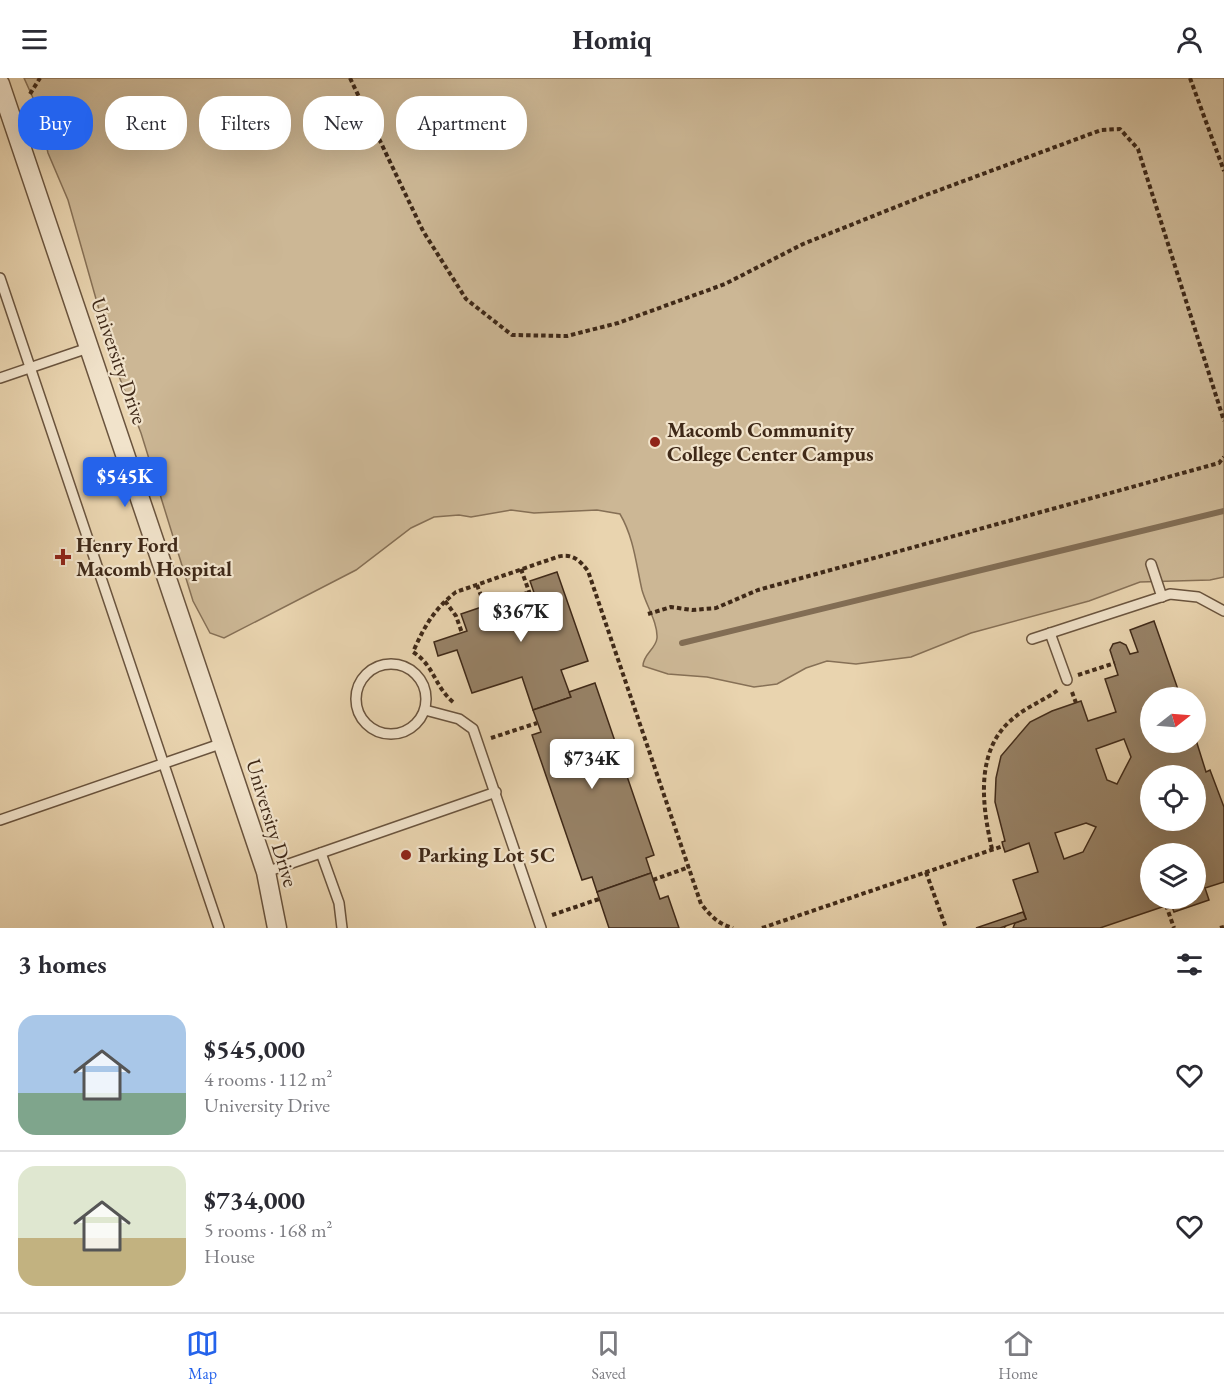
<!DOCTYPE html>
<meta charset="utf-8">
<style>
body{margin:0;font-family:"EB Garamond",serif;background:#f2f2f3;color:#2b2b33;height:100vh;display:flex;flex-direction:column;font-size:22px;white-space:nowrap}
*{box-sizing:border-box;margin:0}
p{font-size:20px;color:#7c7c81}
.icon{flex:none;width:33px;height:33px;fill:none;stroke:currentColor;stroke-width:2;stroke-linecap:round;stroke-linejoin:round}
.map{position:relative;height:850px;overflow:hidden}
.sheet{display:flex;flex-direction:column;background:#fff;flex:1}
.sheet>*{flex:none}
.guide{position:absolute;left:18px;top:18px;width:600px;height:54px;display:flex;gap:12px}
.needle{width:39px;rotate:73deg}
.fabs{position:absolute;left:1140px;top:609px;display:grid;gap:12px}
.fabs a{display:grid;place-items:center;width:66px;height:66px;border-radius:50%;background:#fff;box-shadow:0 6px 24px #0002;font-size:30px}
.price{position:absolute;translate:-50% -51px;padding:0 14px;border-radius:6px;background:#fff;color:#222;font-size:20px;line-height:39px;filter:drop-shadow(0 2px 3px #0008)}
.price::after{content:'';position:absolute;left:50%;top:36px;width:18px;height:14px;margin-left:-9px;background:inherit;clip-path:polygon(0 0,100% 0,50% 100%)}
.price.selected{background:#2563eb;color:#fff}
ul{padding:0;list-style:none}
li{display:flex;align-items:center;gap:18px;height:150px;padding:0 18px}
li+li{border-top:2px solid #e1e1e2}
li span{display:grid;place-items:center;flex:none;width:168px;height:120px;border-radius:18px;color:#555}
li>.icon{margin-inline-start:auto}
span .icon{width:72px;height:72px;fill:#fffc;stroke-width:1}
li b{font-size:26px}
h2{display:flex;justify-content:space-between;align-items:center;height:72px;padding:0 18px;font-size:26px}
.chip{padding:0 21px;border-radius:24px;background:#fff;box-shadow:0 6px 24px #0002;font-size:21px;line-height:54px}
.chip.selected{background:#2563eb;color:#fff}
header{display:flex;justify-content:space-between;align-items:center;height:78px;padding:0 18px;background:#fff;font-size:27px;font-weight:700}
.menu{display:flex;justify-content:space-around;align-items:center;height:84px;border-top:2px solid #e1e1e2;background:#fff;font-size:16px;color:#7c7c81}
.menu a{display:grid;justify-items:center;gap:3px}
.menu .selected{color:#2563eb}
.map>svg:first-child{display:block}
.green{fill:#ccb795;stroke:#867056;stroke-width:1.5}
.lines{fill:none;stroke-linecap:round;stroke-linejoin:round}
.stream{stroke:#826d54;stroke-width:6}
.building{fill:#978267;stroke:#3f2918;stroke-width:1.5;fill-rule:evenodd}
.lane-casing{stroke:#6a543e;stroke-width:12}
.street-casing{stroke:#6a543e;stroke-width:21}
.path{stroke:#3f2918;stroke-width:4;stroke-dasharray:4.5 3;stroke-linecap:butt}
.lane{stroke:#f1e3cb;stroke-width:9}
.street{stroke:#f1e3cb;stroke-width:18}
.poi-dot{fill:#8f2418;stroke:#f1e3cb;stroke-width:2}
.labels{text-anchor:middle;stroke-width:4.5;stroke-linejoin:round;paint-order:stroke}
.street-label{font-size:21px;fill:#3f2918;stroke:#f1e3cb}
.poi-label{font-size:21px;font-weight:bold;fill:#3f2918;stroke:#f1e3cb;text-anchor:start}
</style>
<header><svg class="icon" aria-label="menu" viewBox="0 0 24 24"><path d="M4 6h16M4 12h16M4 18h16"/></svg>Homiq<svg class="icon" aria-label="person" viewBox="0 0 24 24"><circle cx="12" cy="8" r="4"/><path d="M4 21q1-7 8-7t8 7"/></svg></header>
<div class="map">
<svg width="1224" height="850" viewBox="0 0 1224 850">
<rect width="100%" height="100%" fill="#e9d4af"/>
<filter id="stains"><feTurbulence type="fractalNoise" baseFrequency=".00333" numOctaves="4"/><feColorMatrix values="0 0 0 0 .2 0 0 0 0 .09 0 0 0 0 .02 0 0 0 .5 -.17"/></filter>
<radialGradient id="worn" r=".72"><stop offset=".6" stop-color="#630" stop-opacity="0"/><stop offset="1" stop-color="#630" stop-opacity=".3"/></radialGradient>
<path class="green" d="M24,0H1224V499L1210,502L1140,504L1089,523L971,555L911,579L856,586L827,583L806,590L777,606L754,609L707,599L668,596L643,588C643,576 656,571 657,560C658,545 646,527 642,512C636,486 634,460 620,436L597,432L534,435L511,432L471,439L459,437L434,439L411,450L356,492L224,560L210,555L193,523L141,355L115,288L68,122L48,75L38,31Z"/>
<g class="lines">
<polyline class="stream" points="682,565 1224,433"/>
</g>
<g class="building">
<polygon points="557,494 588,583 561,592 571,619 533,632 522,599 472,615 457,572 438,578 434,564 467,553 461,536 526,514 534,537 541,535 530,503"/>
<path d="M1154,543L1181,620H1150V664H1196V662L1206,694L1210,692L1224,729V804L1205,810L1209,822L1174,834L1171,826L1100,850H1013L1015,845L1026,841L1013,802L1038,794L1029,765L1005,774L1003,768L1002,764L1005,763L995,724L996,700L1001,678L1030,644L1052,633L1081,623L1088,643L1116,634L1105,601L1118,597L1110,572L1113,566L1120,564L1126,567L1130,576L1138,574L1130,552ZM1124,661L1131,679L1117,706L1107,702L1096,671ZM1150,698H1196V742H1150ZM1086,745L1096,749L1083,774L1064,781L1055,755ZM1150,776H1196V820H1150Z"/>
<polygon points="595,605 654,777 646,780 651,795 597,814 592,799 582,802 532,657 541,654 533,632 571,619 569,614"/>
<polygon points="651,795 660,821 668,818 679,850 609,850 597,814"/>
<polygon points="1023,834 1026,841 1000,850 976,850"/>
</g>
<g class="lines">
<g class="lane-casing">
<g id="lane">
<polyline points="0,200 219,850"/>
<polyline points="0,300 91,269"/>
<polyline points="1151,486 1162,519"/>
<polyline points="1050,555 1067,602"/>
<polyline points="1032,561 1170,516 1198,519 1224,533"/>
<circle cx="391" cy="621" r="35"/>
<polyline points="425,632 459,641 473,651 541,850"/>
<polyline points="0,742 223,665"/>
<polyline points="321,775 339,825 342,850"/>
<polyline points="266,794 496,714"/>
</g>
</g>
<g class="street-casing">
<polyline id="street" points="0,6 266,794 277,850"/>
</g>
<g class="path">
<polyline points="350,0 423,153 466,221 512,257 567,258 618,245 725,206 803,166 926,117 1101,52 1120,51 1138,71 1224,343"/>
<polyline points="1190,0 1224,93"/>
<polyline points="30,16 40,0"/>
<polyline points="521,491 537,536"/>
<polyline points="477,507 485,528"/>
<polyline points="445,523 456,538 462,555"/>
<polyline points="648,536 671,529 692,532 716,530 758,512 1219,385 1224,379"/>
<polyline points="1078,597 1115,585"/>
<polyline points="1072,614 1076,625"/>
<path d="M453,624C434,608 435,588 413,574C424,549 434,531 456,514L557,479C571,475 579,481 588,493L701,826C711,838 718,846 733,850"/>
<polyline points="491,660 537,645"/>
<path d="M992,771C982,728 974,670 1015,639C1028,628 1045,622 1058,612"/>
<polyline points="926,794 946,850"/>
<polyline points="653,802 689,789"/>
<polyline points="1166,827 1174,850"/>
<polyline points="552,837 599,821"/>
<polyline points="1004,849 1005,850"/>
<polyline points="762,850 1003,768"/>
<polyline points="1220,850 1224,849"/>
</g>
<use href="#lane" class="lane"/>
<use href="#street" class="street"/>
</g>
<g class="poi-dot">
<circle cx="655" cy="364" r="6"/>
<path d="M60 470h6v6h6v6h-6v6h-6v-6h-6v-6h6z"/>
<circle cx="406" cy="777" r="6"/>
</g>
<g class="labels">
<g class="street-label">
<text transform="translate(119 283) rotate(71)" y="7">University Drive</text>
<text transform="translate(272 745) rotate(73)" y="7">University Drive</text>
</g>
<g class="poi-label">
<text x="667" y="359">Macomb Community<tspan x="667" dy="24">College Center Campus</tspan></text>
<text x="76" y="474">Henry Ford<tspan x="76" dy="24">Macomb Hospital</tspan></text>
<text x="418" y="784">Parking Lot 5C</text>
</g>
</g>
<rect width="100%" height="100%" filter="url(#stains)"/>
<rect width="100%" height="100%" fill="url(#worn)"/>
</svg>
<div class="fabs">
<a><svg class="needle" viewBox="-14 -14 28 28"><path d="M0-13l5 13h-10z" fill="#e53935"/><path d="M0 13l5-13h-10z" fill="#7c7c81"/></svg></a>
<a><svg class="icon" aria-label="locate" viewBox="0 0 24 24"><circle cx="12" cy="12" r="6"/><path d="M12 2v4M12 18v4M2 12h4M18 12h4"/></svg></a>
<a><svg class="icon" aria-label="layers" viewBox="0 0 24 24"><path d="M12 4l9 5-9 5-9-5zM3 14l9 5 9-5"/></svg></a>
</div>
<b class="price selected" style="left:125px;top:430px">$545K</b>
<b class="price" style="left:521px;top:565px">$367K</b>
<b class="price" style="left:592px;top:712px">$734K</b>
<div class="guide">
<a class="chip selected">Buy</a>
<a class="chip">Rent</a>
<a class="chip">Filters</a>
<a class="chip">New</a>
<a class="chip">Apartment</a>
</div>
</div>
<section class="sheet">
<h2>3 homes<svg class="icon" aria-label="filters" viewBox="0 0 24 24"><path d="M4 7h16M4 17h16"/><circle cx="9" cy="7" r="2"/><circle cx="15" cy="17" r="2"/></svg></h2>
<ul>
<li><span style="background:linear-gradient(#a9c7e8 65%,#7fa58c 0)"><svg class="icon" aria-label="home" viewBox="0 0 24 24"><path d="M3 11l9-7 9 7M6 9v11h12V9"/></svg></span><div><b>$545,000</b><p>4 rooms · 112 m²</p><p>University Drive</p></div><svg class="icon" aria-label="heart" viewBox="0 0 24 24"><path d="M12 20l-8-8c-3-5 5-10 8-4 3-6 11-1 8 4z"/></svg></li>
<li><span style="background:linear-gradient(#dfe7d0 60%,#c2b280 0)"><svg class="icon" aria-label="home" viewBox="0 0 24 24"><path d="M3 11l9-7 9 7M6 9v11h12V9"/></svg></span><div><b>$734,000</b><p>5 rooms · 168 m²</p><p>House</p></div><svg class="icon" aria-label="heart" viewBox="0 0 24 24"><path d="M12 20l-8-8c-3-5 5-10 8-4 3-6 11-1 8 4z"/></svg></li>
</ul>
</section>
<nav class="menu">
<a class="selected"><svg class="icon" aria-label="map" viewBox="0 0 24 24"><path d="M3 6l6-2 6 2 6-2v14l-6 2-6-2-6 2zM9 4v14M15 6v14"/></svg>Map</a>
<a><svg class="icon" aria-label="saved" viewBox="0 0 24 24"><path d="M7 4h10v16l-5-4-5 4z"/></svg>Saved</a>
<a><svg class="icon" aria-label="home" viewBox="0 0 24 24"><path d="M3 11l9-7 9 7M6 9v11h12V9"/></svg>Home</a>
</nav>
